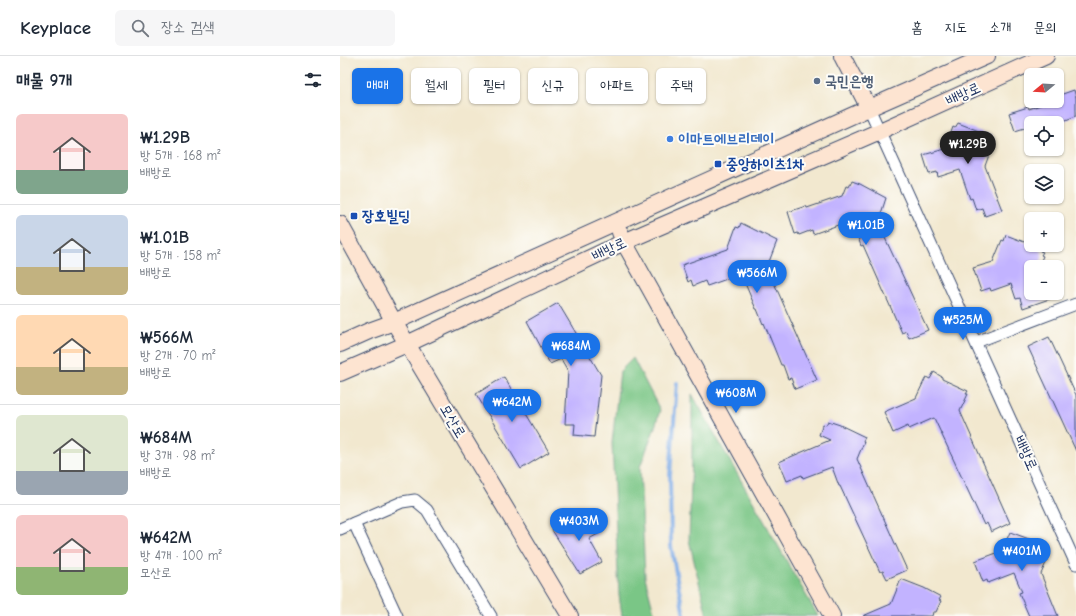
<!DOCTYPE html>
<html lang="ko">
<meta charset="utf-8">
<style>
body{margin:0;font-family:"Comic Neue","Poor Story",sans-serif;background:#f6f6f7;color:#1f2937;height:100vh;display:flex;flex-direction:column;font-size:15px;white-space:nowrap}
*{box-sizing:border-box;margin:0}
p{font-size:13px;color:#747a83}
.icon{flex:none;width:22px;height:22px;fill:none;stroke:currentColor;stroke-width:2;stroke-linecap:round;stroke-linejoin:round}
.map{position:relative;flex:1;overflow:hidden}
.drawer{display:flex;flex-direction:column;background:#fff;width:340px}
.drawer>*{flex:none}
.guide{position:absolute;left:12px;top:12px;width:380px;height:36px;display:flex;gap:8px}
.needle{width:26px;rotate:252deg}
.buttons{position:absolute;left:684px;top:12px;display:grid;gap:8px}
.buttons a{display:grid;place-items:center;width:40px;height:40px;border-radius:6px;background:#fff;box-shadow:0 1px 3px #0004;font-size:20px}
.price{position:absolute;translate:-50% -34px;padding:0 9px;border-radius:14px;background:#1a73e8;color:#fff;font-size:13px;line-height:26px;filter:drop-shadow(0 1px 2px #0008)}
.price::after{content:'';position:absolute;left:50%;top:24px;width:12px;height:9px;margin-left:-6px;background:inherit;clip-path:polygon(0 0,100% 0,50% 100%)}
.price.active{background:#222;color:#fff}
ul{padding:0;list-style:none}
li{display:flex;align-items:center;gap:12px;height:100px;padding:0 16px}
li+li{border-top:1px solid #e0e1e3}
li span{display:grid;place-items:center;flex:none;width:112px;height:80px;border-radius:6px;color:#555}
li>.icon{margin-inline-start:auto}
span .icon{width:48px;height:48px;fill:#fffc;stroke-width:1}
li b{font-size:17px}
h2{display:flex;justify-content:space-between;align-items:center;height:48px;padding:0 16px;font-size:17px}
.tag{padding:0 14px;border-radius:6px;background:#fff;box-shadow:0 1px 3px #0004;font-size:14px;line-height:36px}
.tag.active{background:#1a73e8;color:#fff}
header{display:flex;align-items:center;gap:24px;box-sizing:border-box;height:56px;padding:0 20px;background:#fff;border-bottom:1px solid #e0e1e3}
header strong{font-size:19px}
nav{display:flex;gap:22px;margin-inline-start:auto;font-size:14px}
.search{width:280px;height:36px;background:#f6f6f7;display:flex;align-items:center;gap:10px;box-sizing:border-box;padding:0 14px;border-radius:6px;color:#747a83;font-size:15px}
main{display:flex;flex:1;min-height:0}
.map>svg:first-child{display:block}
.green{fill:#7ac686;stroke:#4a7a72}
.lines{fill:none;stroke-linecap:round;stroke-linejoin:round}
.stream{stroke:#7dabe7;stroke-width:4}
.building{fill:#c2b3ff}
.street-casing{stroke:#3b4b6f;stroke-width:13}
.secondary-casing{stroke:#3b4b6f;stroke-width:18}
.street{stroke:#fff;stroke-width:11}
.secondary{stroke:#fde4d1;stroke-width:16}
.service-dot{fill:#5c6f8a;stroke:#fdfcf7;stroke-width:1.5}
.shop-dot{fill:#3f7fe0;stroke:#fdfcf7;stroke-width:1.5}
.transit-dot{fill:#1a4fb4;stroke:#fdfcf7;stroke-width:1.5}
.labels{text-anchor:middle;stroke-width:4;stroke-linejoin:round;paint-order:stroke}
.service-label{font-size:15px;font-weight:bold;fill:#4e5e75;stroke:#fdfcf7;text-anchor:start}
.street-label{font-size:15px;fill:#1b2f5e;stroke:#fdfcf7}
.shop-label{font-size:15px;font-weight:bold;fill:#366cbe;stroke:#fdfcf7;text-anchor:start}
.transit-label{font-size:15px;font-weight:bold;fill:#164399;stroke:#fdfcf7;text-anchor:start}
</style>
<header>
<strong>Keyplace</strong>
<div class="search"><svg class="icon" aria-label="search" viewBox="0 0 24 24"><circle cx="10" cy="10" r="6"/><path d="M15 15l6 6"/></svg>장소 검색</div>
<nav><a>홈</a><a>지도</a><a>소개</a><a>문의</a></nav>
</header>
<main>
<section class="drawer">
<h2>매물 9개<svg class="icon" aria-label="filters" viewBox="0 0 24 24"><path d="M4 7h16M4 17h16"/><circle cx="9" cy="7" r="2"/><circle cx="15" cy="17" r="2"/></svg></h2>
<ul>
<li><span style="background:linear-gradient(#f6c9c9 70%,#7fa58c 0)"><svg class="icon" aria-label="home" viewBox="0 0 24 24"><path d="M3 11l9-7 9 7M6 9v11h12V9"/></svg></span><div><b>₩1.29B</b><p>방 5개 · 168 m²</p><p>배방로</p></div></li>
<li><span style="background:linear-gradient(#c9d6e8 65%,#c2b280 0)"><svg class="icon" aria-label="home" viewBox="0 0 24 24"><path d="M3 11l9-7 9 7M6 9v11h12V9"/></svg></span><div><b>₩1.01B</b><p>방 5개 · 158 m²</p><p>배방로</p></div></li>
<li><span style="background:linear-gradient(#ffd9b3 65%,#c2b280 0)"><svg class="icon" aria-label="home" viewBox="0 0 24 24"><path d="M3 11l9-7 9 7M6 9v11h12V9"/></svg></span><div><b>₩566M</b><p>방 2개 · 70 m²</p><p>배방로</p></div></li>
<li><span style="background:linear-gradient(#dfe7d0 70%,#9aa5b1 0)"><svg class="icon" aria-label="home" viewBox="0 0 24 24"><path d="M3 11l9-7 9 7M6 9v11h12V9"/></svg></span><div><b>₩684M</b><p>방 3개 · 98 m²</p><p>배방로</p></div></li>
<li><span style="background:linear-gradient(#f6c9c9 65%,#8fb573 0)"><svg class="icon" aria-label="home" viewBox="0 0 24 24"><path d="M3 11l9-7 9 7M6 9v11h12V9"/></svg></span><div><b>₩642M</b><p>방 4개 · 100 m²</p><p>모산로</p></div></li>
</ul>
</section>
<div class="map">
<svg width="736" height="560" viewBox="0 0 736 560">
<rect width="100%" height="100%" fill="#fdfcf7"/>
<filter id="ink" filterUnits="userSpaceOnUse"><feTurbulence type="fractalNoise" baseFrequency=".025" numOctaves="2"/><feDisplacementMap in="SourceGraphic" scale="8" xChannelSelector="R" yChannelSelector="G"/><feConvolveMatrix kernelMatrix="1 2 1 2 8 2 1 2 1" color-interpolation-filters="sRGB"/></filter>
<filter id="wash" filterUnits="userSpaceOnUse"><feTurbulence type="fractalNoise" baseFrequency=".012" numOctaves="4" result="noise"/><feDisplacementMap in="SourceGraphic" scale="16" xChannelSelector="R" yChannelSelector="G"/><feGaussianBlur stdDeviation="0.9" result="paint"/><feColorMatrix in="noise" values="0 0 0 0 0 0 0 0 0 0 0 0 0 0 0 0 0 1.4 0 .05"/><feComposite in="paint" operator="in"/></filter>
<g filter="url(#wash)">
<rect width="100%" height="100%" fill="#f2e8cf"/>
<g class="green">
<polygon points="293,302 320,354 315,371 300,411 305,521 315,560 282,560 279,539 272,387 280,315"/>
<polygon points="352,338 478,560 367,560 349,484 352,401"/>
</g>
<g class="lines">
<polyline class="stream" points="337,327 330,419 331,490 344,560"/>
</g>
<g id="blocks">
<g class="building">
<polygon points="734,34 736,42 736,60 718,67 691,67 691,70 675,75 669,57 688,51 689,53 712,45 717,45 717,40"/>
<polygon points="618,67 652,80 651,82 654,83 653,88 645,110 662,154 645,160 642,152 636,154 632,142 630,143 620,114 598,121 597,116 589,118 583,99 605,93 613,71 615,72"/>
<polygon points="512,125 520,128 546,142 538,167 588,274 569,282 566,275 562,277 523,189 521,190 512,164 473,178 472,174 459,179 458,177 455,178 448,156 466,150 467,152 502,140 506,130 509,131"/>
<polygon points="401,167 437,185 427,211 477,324 455,333 451,322 448,323 443,309 441,309 424,267 423,268 417,253 416,253 401,218 367,230 365,225 353,230 351,224 348,226 342,209 388,193 396,171 399,172"/>
<polygon points="666,179 700,192 700,195 703,196 701,199 703,200 698,211 691,211 691,237 721,237 721,239 683,252 680,242 676,243 671,228 651,235 650,232 641,235 633,212 653,206 662,184 664,185"/>
<polygon points="218,247 261,319 254,381 234,379 235,368 225,368 228,315 221,303 210,308 187,265"/>
<polygon points="709,281 736,339 736,395 688,291"/>
<polygon points="594,316 602,321 602,323 628,335 626,338 628,338 620,355 670,467 651,476 647,467 644,469 594,362 569,373 568,370 553,377 544,356 576,342 586,321 590,323"/>
<polygon points="164,321 209,396 181,413 136,338"/>
<polygon points="488,365 500,369 525,381 523,385 524,386 517,403 567,514 547,523 543,515 540,516 500,430 499,430 492,411 463,422 462,419 447,425 439,406 490,384 479,379 483,368 486,369"/>
<polygon points="245,456 258,478 249,483 262,506 240,518 212,474"/>
<polygon points="670,476 708,490 707,493 709,495 708,499 709,500 701,518 718,560 689,560 679,537 682,536 674,517 648,527 647,524 643,526 635,505 662,495"/>
<polygon points="561,523 584,532 601,541 599,544 601,545 596,556 593,556 592,560 523,560 551,548"/>
</g>
</g>
</g>
<g filter="url(#ink)">
<use href="#blocks" fill-opacity="0" stroke="#3b4b6f" stroke-width="1"/>
<g class="lines">
<g class="street-casing">
<g id="street">
<polyline points="529,52 736,508"/>
<polyline points="636,286 736,248"/>
<polyline points="14,467 57,560"/>
<polyline points="0,473 62,446 75,444 87,454 151,560"/>
</g>
</g>
<g class="secondary-casing">
<g id="secondary">
<polyline points="502,0 529,52"/>
<polyline points="0,168 54,266 230,560"/>
<polyline points="280,176 284,186 492,560"/>
<polyline points="0,288 29,275 54,266 529,52 647,0"/>
<polyline points="0,317 67,288 284,186 540,75 706,0"/>
</g>
</g>
<use href="#street" class="street"/>
<use href="#secondary" class="secondary"/>
</g>
</g>
<circle class="service-dot" cx="477" cy="25" r="4"/>
<circle class="shop-dot" cx="330" cy="83" r="4"/>
<g class="transit-dot">
<rect x="374" y="104" width="8" height="8" rx="2"/>
<rect x="10" y="156" width="8" height="8" rx="2"/>
</g>
<g class="labels">
<g class="service-label">
<text x="485" y="30">국민은행</text>
</g>
<g class="street-label">
<text transform="translate(623 38) rotate(-24)" y="5">배방로</text>
<text transform="translate(269 193) rotate(-25)" y="5">배방로</text>
<text transform="translate(113 365) rotate(59)" y="5">모산로</text>
<text transform="translate(686 397) rotate(66)" y="5">배방로</text>
</g>
<g class="shop-label">
<text x="338" y="88">이마트에브리데이</text>
</g>
<g class="transit-label">
<text x="386" y="113">중앙하이츠1차</text>
<text x="22" y="165">장호빌딩</text>
</g>
</g>
</svg>
<div class="buttons">
<a><svg class="needle" viewBox="-14 -14 28 28"><path d="M0-13l5 13h-10z" fill="#e53935"/><path d="M0 13l5-13h-10z" fill="#747a83"/></svg></a>
<a><svg class="icon" aria-label="locate" viewBox="0 0 24 24"><circle cx="12" cy="12" r="6"/><path d="M12 2v4M12 18v4M2 12h4M18 12h4"/></svg></a>
<a><svg class="icon" aria-label="layers" viewBox="0 0 24 24"><path d="M12 4l9 5-9 5-9-5zM3 14l9 5 9-5"/></svg></a>
<a>+</a>
<a>−</a>
</div>
<b class="price active" style="left:628px;top:109px">₩1.29B</b>
<b class="price" style="left:526px;top:190px">₩1.01B</b>
<b class="price" style="left:417px;top:238px">₩566M</b>
<b class="price" style="left:623px;top:285px">₩525M</b>
<b class="price" style="left:231px;top:311px">₩684M</b>
<b class="price" style="left:396px;top:358px">₩608M</b>
<b class="price" style="left:172px;top:367px">₩642M</b>
<b class="price" style="left:239px;top:486px">₩403M</b>
<b class="price" style="left:682px;top:516px">₩401M</b>
<div class="guide">
<a class="tag active">매매</a>
<a class="tag">월세</a>
<a class="tag">필터</a>
<a class="tag">신규</a>
<a class="tag">아파트</a>
<a class="tag">주택</a>
</div>
</div>
</main>
